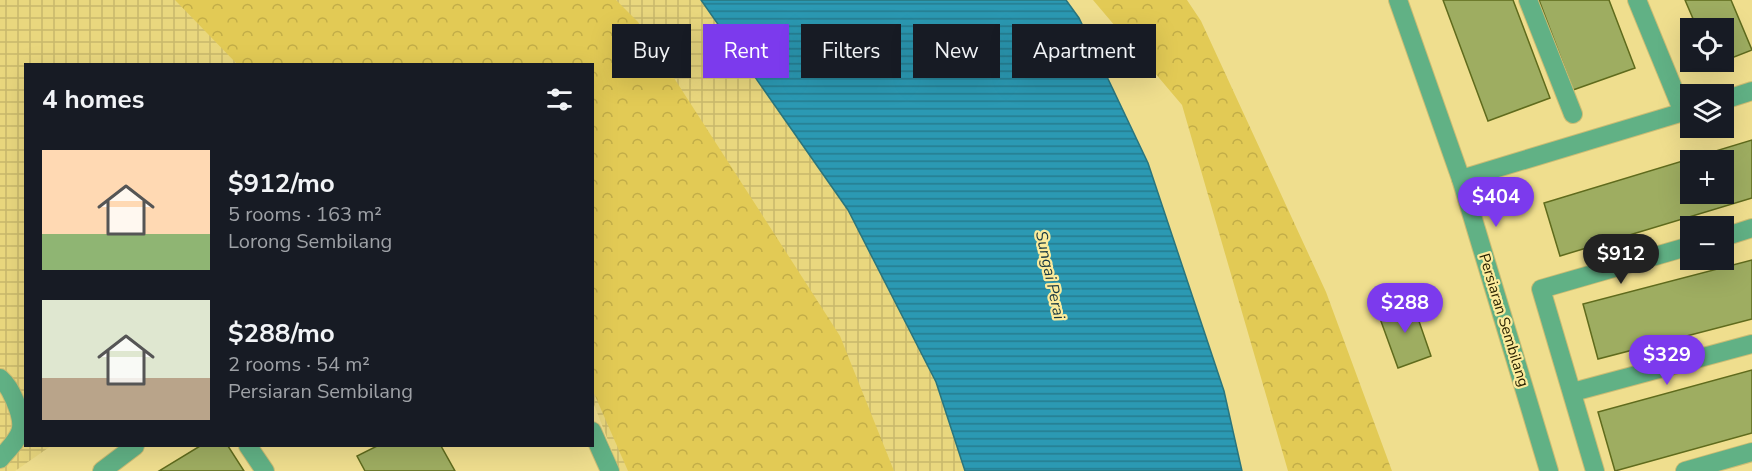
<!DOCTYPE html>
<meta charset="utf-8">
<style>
body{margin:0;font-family:"Nunito Sans",sans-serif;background:#20242c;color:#f1f3f6;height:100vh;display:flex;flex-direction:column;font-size:22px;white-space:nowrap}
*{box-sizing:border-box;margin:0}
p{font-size:20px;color:#9ea1a6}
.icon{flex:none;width:33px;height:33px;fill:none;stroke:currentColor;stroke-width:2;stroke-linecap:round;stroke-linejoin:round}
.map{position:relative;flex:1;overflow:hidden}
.details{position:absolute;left:24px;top:63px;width:570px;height:384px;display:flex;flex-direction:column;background:#171b24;border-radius:0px;box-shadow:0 6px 24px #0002}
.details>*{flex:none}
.top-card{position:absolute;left:612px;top:24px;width:570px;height:54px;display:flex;gap:12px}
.buttons{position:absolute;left:1680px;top:18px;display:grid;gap:12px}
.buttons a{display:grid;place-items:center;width:54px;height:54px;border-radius:0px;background:#171b24;box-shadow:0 6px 24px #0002;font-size:30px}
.price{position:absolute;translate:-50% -51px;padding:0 14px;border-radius:21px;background:#7c3aed;color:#fff;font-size:20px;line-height:39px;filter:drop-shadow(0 2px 3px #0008)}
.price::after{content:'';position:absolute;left:50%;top:36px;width:18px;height:14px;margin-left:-9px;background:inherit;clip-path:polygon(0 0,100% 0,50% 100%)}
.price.on{background:#222;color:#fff}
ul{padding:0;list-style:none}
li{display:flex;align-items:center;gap:18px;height:150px;padding:0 18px}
li span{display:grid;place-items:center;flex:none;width:168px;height:120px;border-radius:0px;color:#555}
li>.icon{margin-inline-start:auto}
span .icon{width:72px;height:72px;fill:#fffc;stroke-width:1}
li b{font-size:26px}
h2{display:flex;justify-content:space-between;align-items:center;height:72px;padding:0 18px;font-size:26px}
.pill{padding:0 21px;border-radius:0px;background:#171b24;box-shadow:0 6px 24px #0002;font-size:21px;line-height:54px}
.pill.on{background:#7c3aed;color:#fff}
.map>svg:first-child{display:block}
.industrial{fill:url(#industrial-grid)}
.forest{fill:url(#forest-crowns)}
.water{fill:url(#water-rules);stroke:#2a757d;stroke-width:1.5}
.building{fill:#9ead61;stroke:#5f6b1d;stroke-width:1.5;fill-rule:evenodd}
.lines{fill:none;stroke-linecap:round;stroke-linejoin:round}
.minor-casing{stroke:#cbbc74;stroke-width:20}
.minor{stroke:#61b185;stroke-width:18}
.labels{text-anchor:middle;stroke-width:4.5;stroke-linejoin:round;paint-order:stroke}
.street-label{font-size:15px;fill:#282100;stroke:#fceb9b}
.water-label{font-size:16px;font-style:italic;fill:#1a3942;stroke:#fceb9b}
</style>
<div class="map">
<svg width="1752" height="471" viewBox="0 0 1752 471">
<defs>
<pattern id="industrial-grid" width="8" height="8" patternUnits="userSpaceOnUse" patternTransform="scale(1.5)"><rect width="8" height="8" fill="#e9d77e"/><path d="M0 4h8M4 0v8" fill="none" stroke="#c8b86b"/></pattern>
<pattern id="forest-crowns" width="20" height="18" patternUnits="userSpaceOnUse" patternTransform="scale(1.5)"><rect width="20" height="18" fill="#e2ca55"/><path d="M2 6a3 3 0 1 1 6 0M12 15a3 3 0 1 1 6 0" fill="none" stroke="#c2ad48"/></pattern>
<pattern id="water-rules" width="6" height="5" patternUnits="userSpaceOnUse" patternTransform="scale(1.5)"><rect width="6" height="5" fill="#2b99b3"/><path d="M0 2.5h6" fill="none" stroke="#257c8f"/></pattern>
</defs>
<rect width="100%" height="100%" fill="#efde8e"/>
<polygon class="industrial" points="0,0 701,0 848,210 936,382 965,471 620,471 593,402 592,64 26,64 26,446 51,446 15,471 0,471"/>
<g class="forest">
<polygon points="175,0 616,0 638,22 840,336 894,471 628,471 593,391 592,64 237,64"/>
<polygon points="1093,0 1187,0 1201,21 1326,292 1392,471 1288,471 1182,105"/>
</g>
<polygon class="water" points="701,0 1066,0 1079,18 1148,163 1224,391 1242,471 965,471 936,382 848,210"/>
<g class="building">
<polygon points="1443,0 1513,0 1550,98 1488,121"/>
<polygon points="1539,0 1609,0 1635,68 1573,90"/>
<polygon points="1685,0 1731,0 1752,50 1724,61 1724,28 1697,28"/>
<path d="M1752,140V198L1560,256L1544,203ZM1690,160H1724V194H1690Z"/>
<polygon points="1752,260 1752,319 1598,359 1583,304"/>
<polygon points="1412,301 1431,356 1398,368 1378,313"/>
<polygon points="1752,370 1752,433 1615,471 1598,412"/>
<polygon points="200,446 228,446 244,471 159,471"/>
<polygon points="377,446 441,446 455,471 365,471 357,456"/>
</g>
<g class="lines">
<g class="minor-casing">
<g id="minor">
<polyline points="1398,0 1461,179 1549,471"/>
<polyline points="1528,0 1573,114"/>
<polyline points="1637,0 1683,112"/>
<polyline points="1724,100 1752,91"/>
<polyline points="1461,179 1690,110"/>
<polyline points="1724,237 1752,228"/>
<path d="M0,378C8,385 11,392 15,401C28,431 20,436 0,459"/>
<polyline points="1573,392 1752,344"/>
<polyline points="592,431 610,471"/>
<polyline points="248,446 265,471"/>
<polyline points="102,471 135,446"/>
<polyline points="1595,471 1541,289 1690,246"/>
<polyline points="1685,471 1752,452"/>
</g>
</g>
<use href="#minor" class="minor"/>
</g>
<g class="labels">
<g class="street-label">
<text transform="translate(1504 320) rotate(73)" y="5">Persiaran Sembilang</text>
</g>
<g class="water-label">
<text transform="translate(1051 275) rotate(78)" y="6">Sungai Perai</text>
</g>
</g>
</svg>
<div class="buttons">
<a><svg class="icon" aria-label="locate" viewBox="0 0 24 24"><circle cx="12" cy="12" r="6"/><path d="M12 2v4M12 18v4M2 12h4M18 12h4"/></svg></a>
<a><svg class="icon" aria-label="layers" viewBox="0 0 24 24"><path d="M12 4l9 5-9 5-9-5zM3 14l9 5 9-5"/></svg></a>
<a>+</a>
<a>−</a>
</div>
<b class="price" style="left:1496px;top:228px">$404</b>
<b class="price on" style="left:1621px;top:285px">$912</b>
<b class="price" style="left:1405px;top:334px">$288</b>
<b class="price" style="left:1667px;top:386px">$329</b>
<div class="top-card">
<a class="pill">Buy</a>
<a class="pill on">Rent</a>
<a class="pill">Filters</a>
<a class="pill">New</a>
<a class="pill">Apartment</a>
</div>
<section class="details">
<h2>4 homes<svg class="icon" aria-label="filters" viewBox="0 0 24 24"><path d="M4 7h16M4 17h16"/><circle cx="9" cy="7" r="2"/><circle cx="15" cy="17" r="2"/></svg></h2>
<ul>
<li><span style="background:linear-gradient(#ffd9b3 70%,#8fb573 0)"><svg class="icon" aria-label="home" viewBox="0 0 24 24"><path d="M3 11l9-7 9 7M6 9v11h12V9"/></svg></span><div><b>$912/mo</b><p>5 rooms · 163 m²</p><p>Lorong Sembilang</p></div></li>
<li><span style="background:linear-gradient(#dfe7d0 65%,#b9a48a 0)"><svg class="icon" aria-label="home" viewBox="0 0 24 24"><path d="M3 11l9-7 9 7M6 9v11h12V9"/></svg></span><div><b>$288/mo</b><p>2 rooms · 54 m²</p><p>Persiaran Sembilang</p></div></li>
</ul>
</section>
</div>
